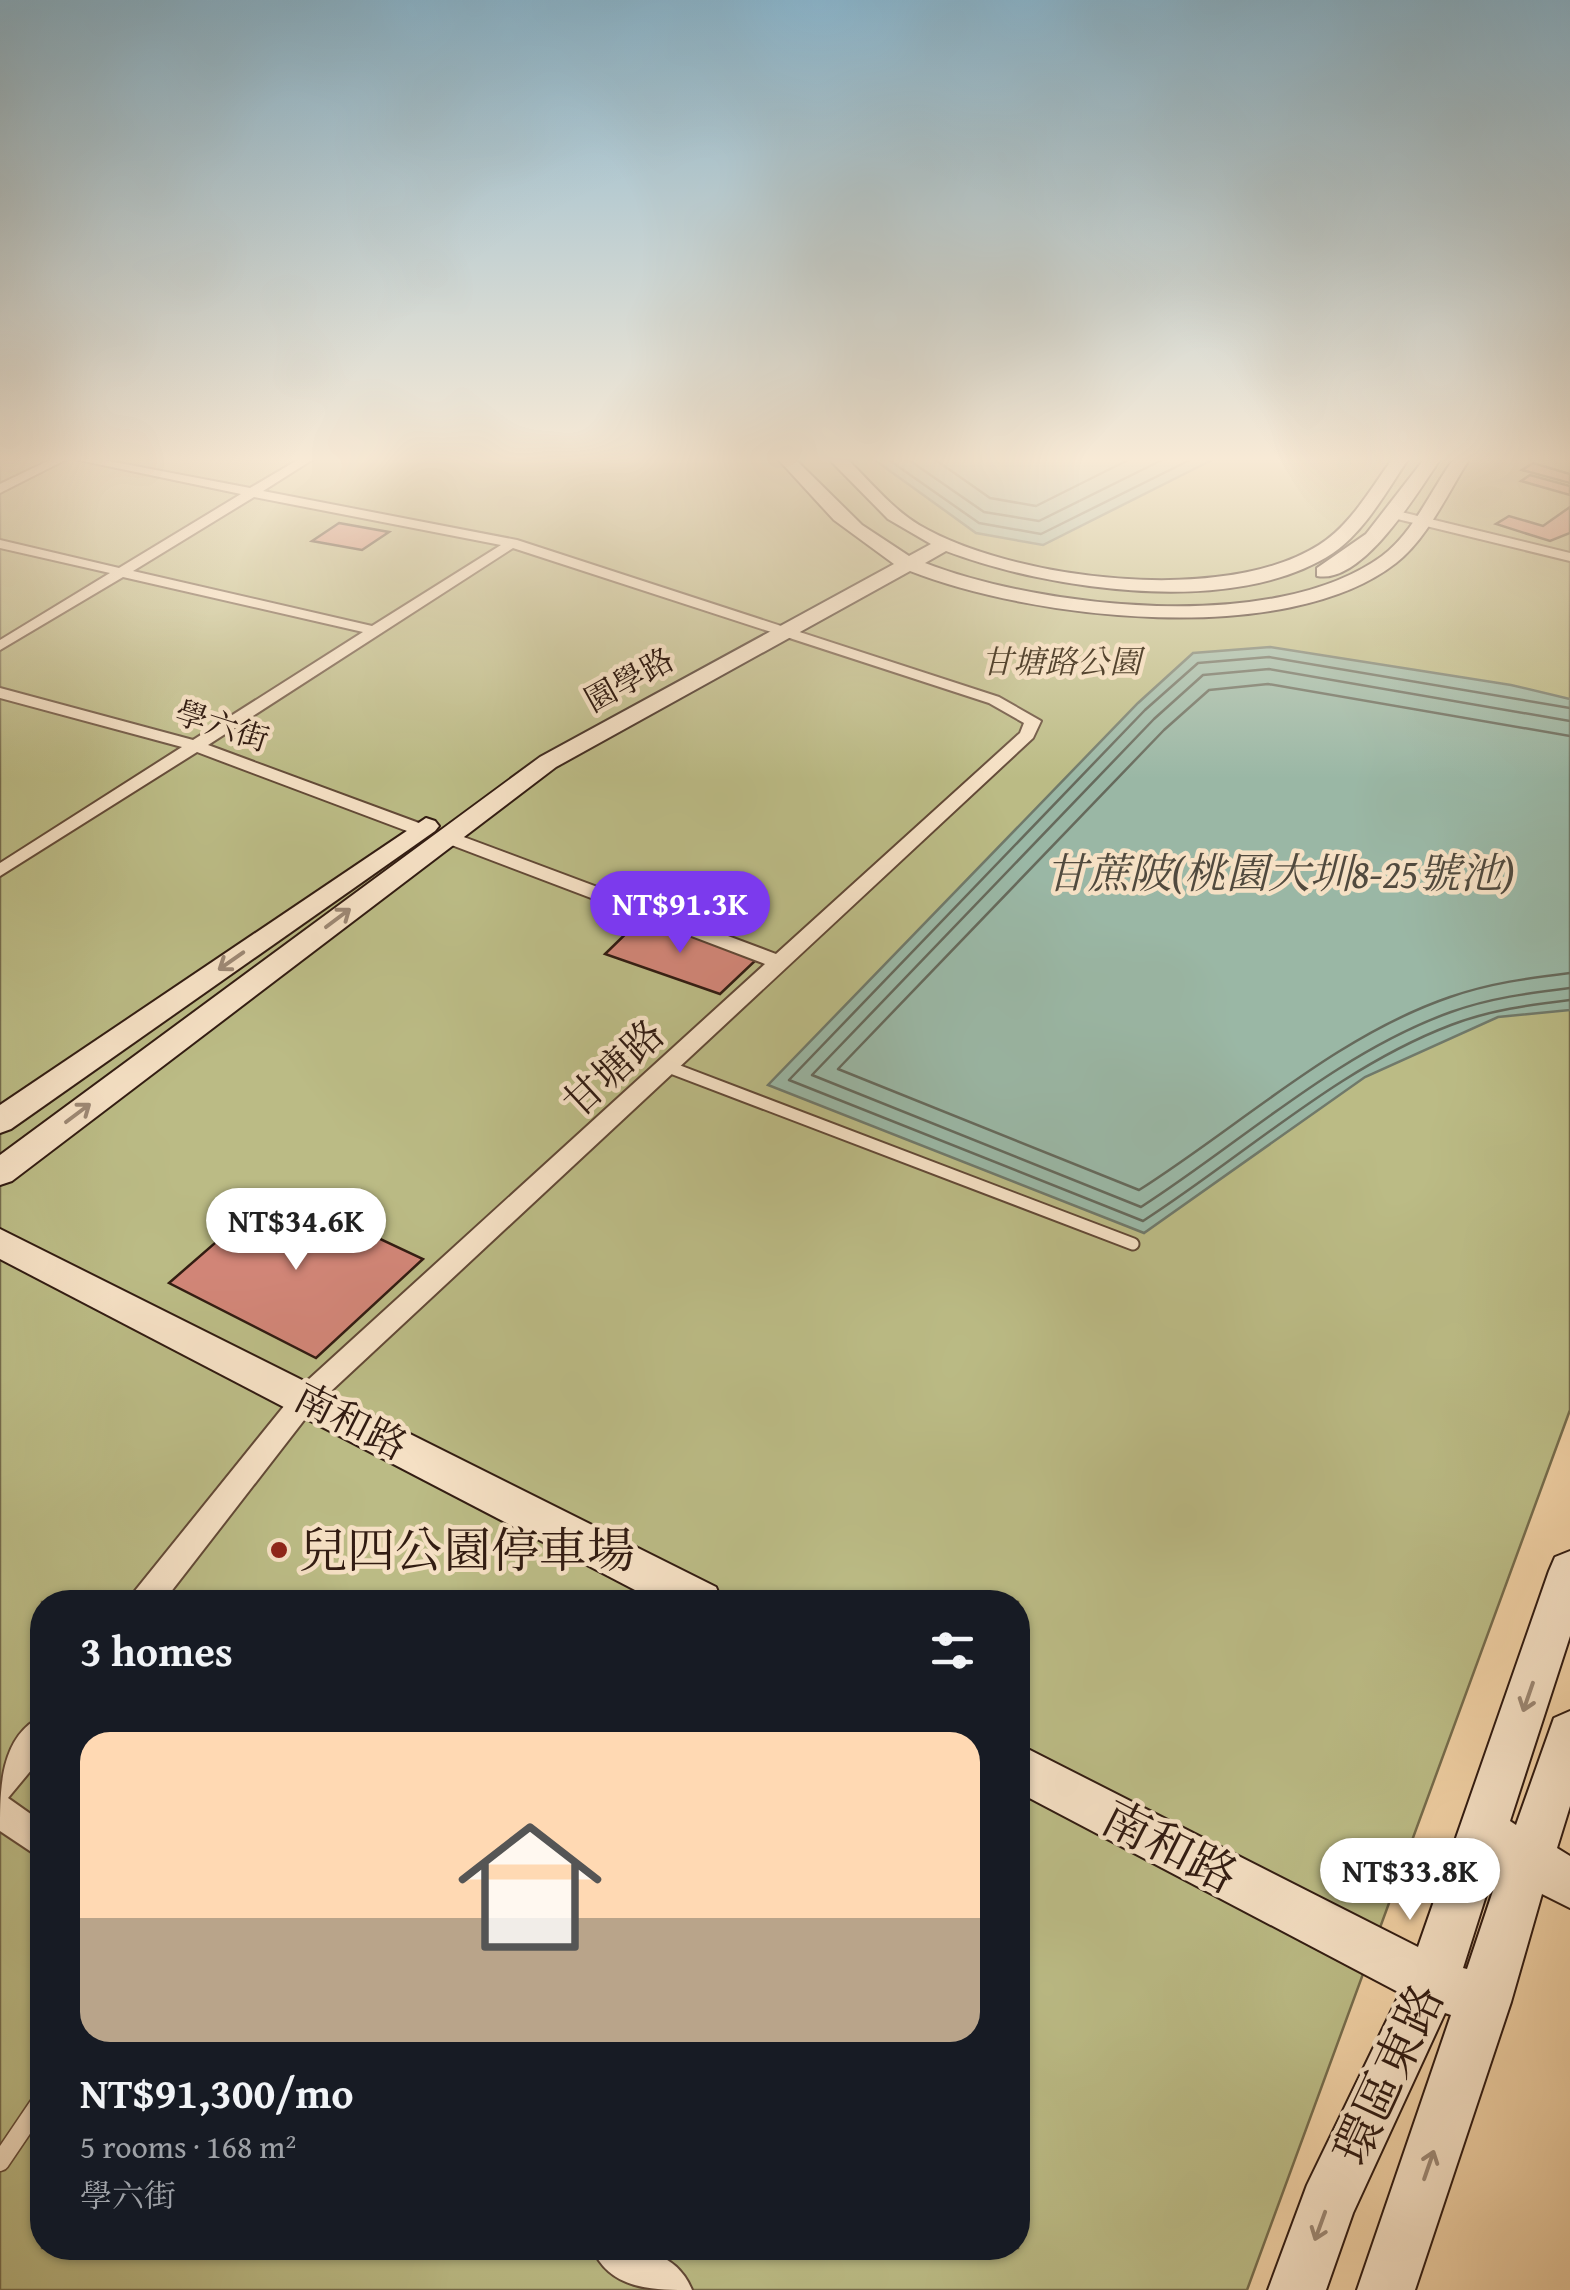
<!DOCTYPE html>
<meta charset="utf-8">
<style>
body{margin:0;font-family:"Gentium Book Plus","Noto Serif TC",serif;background:#242831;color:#f1f3f6;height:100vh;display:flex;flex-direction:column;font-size:38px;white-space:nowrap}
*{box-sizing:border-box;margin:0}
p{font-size:32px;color:#9ea1a6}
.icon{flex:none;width:55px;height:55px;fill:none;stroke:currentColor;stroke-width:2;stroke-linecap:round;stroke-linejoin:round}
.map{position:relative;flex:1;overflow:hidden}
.details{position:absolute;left:30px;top:1590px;width:1000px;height:670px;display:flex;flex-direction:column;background:#171b24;border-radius:40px;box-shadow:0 2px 8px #0004}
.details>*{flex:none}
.price{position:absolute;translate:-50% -85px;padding:0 22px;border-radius:35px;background:#fff;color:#222;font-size:32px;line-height:65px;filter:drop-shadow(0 2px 5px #0008)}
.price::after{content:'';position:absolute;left:50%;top:60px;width:30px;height:22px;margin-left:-15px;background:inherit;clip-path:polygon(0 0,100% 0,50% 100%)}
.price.current{background:#7c3aed;color:#fff}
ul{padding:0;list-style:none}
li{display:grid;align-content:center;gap:20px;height:530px;padding:0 50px}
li+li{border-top:2px solid #363941}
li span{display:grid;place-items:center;height:310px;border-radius:30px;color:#555}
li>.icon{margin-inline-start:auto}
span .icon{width:180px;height:180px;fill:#fffc;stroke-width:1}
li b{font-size:42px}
h2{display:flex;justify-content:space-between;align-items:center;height:120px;padding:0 50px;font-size:42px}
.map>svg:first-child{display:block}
.green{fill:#bbbb85;stroke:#766c4c;stroke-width:2.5;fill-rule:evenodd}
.water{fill:#9ab7a5;stroke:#70796a;stroke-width:2.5}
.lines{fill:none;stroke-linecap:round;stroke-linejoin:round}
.shore{stroke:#666a5c;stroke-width:2.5}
.building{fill:#d28678;stroke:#321c12;stroke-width:2.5}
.lane-far1-casing{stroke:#624936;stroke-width:15}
.lane-casing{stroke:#624936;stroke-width:21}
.street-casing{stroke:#624936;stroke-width:4}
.secondary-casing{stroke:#321c12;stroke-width:4}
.lane-far1{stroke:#f5e0c4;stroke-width:11}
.lane{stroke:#f5e0c4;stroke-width:18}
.street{fill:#f5e0c4;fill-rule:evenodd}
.secondary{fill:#f5e0c4;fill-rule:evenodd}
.oneway{stroke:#9d8874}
.poi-dot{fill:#8f2418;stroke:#f5e0c4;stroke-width:4}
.labels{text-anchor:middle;stroke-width:9;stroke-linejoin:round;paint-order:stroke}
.far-park-label{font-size:32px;font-style:italic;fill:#54442f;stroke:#f5e0c4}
.far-street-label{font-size:32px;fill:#321c12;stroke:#f5e0c4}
.street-label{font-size:40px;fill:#321c12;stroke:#f5e0c4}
.water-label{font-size:42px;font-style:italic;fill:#514a3e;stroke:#f5e0c4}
.near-poi-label{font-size:48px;fill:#321c12;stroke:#f5e0c4;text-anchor:start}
.near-street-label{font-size:48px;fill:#321c12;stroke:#f5e0c4}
</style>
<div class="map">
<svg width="1570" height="2290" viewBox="0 0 1570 2290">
<rect width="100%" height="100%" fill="#f0d0a4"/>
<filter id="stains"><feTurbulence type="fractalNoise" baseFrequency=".002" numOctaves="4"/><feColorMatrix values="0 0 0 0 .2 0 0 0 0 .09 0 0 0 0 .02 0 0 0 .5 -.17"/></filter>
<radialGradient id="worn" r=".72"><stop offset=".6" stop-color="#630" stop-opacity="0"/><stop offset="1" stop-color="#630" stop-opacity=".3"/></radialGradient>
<path class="green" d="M0,458H1570V1410L1247,2290H0ZM42,1602H1018V2248H42Z"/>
<g class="water">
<polygon points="872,458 1216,458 1043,545 976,533"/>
<polygon points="1270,647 1511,685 1570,699 1570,1010 1498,1017 1365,1077 1144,1233 768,1085 1138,703 1193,653"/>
</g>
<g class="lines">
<g class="shore">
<polyline points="886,458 979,523 1041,534 1194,458"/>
<polyline points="906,458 984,512 1039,521 1166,458"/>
<polyline points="933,458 990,498 1036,506 1132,458"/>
<path d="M1570,708L1269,657L1198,663L1145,710L789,1080L1143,1221C1244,1156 1338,1068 1451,1025C1490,1010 1529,1005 1570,1000"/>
<path d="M1570,721L1269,669L1203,675L1154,719L812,1075L1141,1207C1242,1142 1337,1053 1451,1012C1490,998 1529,993 1570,988"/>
<path d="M1570,736L1268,684L1209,690L1164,730L838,1069L1139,1190C1240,1126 1336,1036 1450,997C1490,983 1529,978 1570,973"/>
</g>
</g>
<g class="building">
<polygon points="1533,463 1570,474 1570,483 1522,470"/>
<polygon points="1530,475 1570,486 1570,495 1521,481"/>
<polygon points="1570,507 1570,533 1550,541 1496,524 1509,516 1543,526"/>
<polygon points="339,523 389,532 362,550 312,541"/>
<polygon points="644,916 756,960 720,994 605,954"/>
<polygon points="276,1190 423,1259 316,1358 169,1283"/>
</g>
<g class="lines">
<g class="lane-far1-casing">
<polyline id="lane-far1" points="666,1066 1133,1244"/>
</g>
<g class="lane-casing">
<polyline id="lane" points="0,2162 42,2100"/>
</g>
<g class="street-casing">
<g id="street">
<polygon points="54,458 69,458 0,493 0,484"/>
<path d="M69,458H93L250,488L301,458H315L263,491L517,540L999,697L1041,721L1033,738L315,1406L163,1602H130L134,1592L297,1390L765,964L441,841V833H453L776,954L1020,733L1024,723L989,703L513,548L208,745L427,826V834H415L197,752L0,876V863L182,747L0,698V688L193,740L363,632L123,577L0,650V640L110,573L0,548V540L119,568L241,494ZM254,497L501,545L372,626L133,571Z"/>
<polygon points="1393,510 1570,553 1570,561 1389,517 1387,514"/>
<path d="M42,1716V1757L8,1798L42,1822V1859L0,1831C0,1788 0,1737 42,1716Z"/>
<path d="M592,2248C631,2246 675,2248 692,2290C652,2290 610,2290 592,2248Z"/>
</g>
</g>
<g class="secondary-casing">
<g id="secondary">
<path d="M777,458H794L862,525L909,556L931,544L888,519L828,458H846C869,480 891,508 919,525C1013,580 1223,606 1319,545C1351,525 1371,488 1393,458H1409C1387,490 1366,530 1333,553C1235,618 1049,590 946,551L925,563C1042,608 1274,635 1382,556C1413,533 1432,489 1454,458H1470C1448,492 1428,538 1396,563C1286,649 1032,619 910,571L556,767L12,1181L0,1185V1155L540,757L894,564L834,520Z"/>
<path d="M1425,458H1441C1419,490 1363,585 1317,576V568L1366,534Z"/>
<polygon points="426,818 435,821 439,826 435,831 11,1129 0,1133 0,1105"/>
<polygon points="0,1229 716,1587 722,1602 658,1602 0,1259"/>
<path d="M1570,1551V1636L1510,1821L1516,1825L1554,1718L1570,1711V1806L1557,1848L1570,1856V1908L1542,1894L1511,2002L1415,2290H1357L1451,2015L1445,2013L1353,2213L1326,2290H1268L1307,2185L1400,1993L1018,1792V1744L1418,1947L1549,1571L1555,1557ZM1495,1867L1500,1870L1467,1969L1463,1968Z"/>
</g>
</g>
<use href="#lane-far1" class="lane-far1"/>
<use href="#lane" class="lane"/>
<use href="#street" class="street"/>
<use href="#secondary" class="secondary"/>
</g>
<defs><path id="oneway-shaft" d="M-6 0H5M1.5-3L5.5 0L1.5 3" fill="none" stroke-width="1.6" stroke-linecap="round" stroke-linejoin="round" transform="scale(2.5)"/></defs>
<g class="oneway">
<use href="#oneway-shaft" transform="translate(338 918) rotate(-37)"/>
<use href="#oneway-shaft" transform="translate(231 961) rotate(145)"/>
<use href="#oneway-shaft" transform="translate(78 1113) rotate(-37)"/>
<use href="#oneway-shaft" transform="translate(1528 1697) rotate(109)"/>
<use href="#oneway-shaft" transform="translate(1429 2165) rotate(-71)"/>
<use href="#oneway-shaft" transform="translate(1320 2226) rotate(110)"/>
</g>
<linearGradient id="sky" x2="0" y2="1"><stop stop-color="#89b5cd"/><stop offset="0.59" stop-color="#f8ead6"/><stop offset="1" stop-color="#f8ead6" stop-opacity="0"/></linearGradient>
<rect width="1570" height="779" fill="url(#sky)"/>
<circle class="poi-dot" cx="279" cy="1550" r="10"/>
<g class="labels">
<g class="far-park-label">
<text x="1061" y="673">甘塘路公園</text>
</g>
<g class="far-street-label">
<text transform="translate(629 680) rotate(-29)" y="11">園學路</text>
<text transform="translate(222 726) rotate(18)" y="11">學六街</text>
</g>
<g class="street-label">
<text transform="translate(613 1068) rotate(-43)" y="14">甘塘路</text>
<text transform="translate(351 1421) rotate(27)" y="14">南和路</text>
</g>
<g class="water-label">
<text x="1280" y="888">甘蔗陂(桃園大圳8-25號池)</text>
</g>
<g class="near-poi-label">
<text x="299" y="1567">兒四公園停車場</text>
</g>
<g class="near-street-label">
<text transform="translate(1170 1846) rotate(27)" y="17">南和路</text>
<text transform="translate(1388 2074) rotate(-65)" y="17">環區東路</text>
</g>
</g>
<rect width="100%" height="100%" filter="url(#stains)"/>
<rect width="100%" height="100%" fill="url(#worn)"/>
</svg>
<b class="price current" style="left:680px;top:956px">NT$91.3K</b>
<b class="price" style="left:296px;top:1273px">NT$34.6K</b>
<b class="price" style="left:1410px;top:1923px">NT$33.8K</b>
<section class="details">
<h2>3 homes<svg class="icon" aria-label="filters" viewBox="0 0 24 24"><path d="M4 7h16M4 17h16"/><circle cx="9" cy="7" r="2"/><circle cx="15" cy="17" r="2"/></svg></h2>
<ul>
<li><span style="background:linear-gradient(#ffd9b3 60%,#b9a48a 0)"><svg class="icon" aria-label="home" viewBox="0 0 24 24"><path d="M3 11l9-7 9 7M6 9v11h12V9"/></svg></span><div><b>NT$91,300/mo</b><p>5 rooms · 168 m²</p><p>學六街</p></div></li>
</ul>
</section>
</div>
